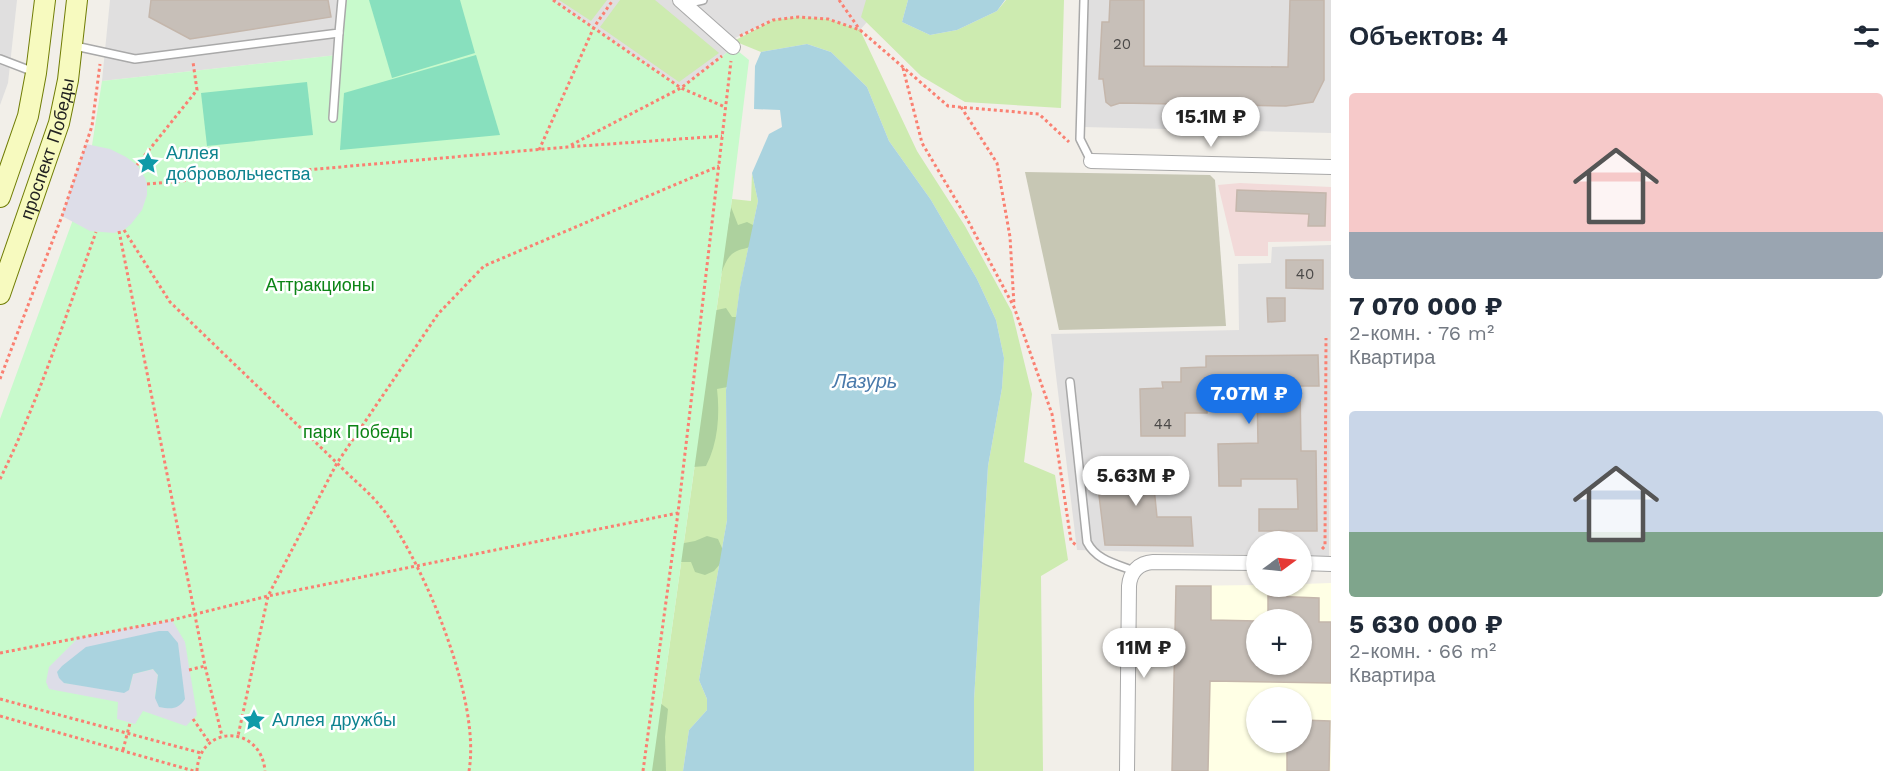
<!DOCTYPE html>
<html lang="ru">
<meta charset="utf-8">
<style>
body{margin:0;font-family:"Work Sans",sans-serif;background:#f6f6f7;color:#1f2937;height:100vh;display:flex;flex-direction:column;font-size:22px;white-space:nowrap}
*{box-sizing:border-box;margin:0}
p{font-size:20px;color:#747a83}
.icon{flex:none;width:33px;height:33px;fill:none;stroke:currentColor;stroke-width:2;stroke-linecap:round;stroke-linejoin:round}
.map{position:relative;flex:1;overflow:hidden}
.side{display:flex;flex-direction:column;background:#fff;width:570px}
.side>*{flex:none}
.needle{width:39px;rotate:75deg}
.tools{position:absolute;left:1246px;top:531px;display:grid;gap:12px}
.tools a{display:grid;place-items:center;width:66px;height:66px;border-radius:50%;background:#fff;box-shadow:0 2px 4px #0004;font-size:30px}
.price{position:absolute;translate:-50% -51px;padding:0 14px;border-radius:21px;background:#fff;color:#222;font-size:20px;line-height:39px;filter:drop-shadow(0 2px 3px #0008)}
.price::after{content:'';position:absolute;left:50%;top:36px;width:18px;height:14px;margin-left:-9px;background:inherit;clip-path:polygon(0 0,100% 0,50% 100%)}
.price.on{background:#1a73e8;color:#fff}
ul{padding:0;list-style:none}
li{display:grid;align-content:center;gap:12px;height:318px;padding:0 18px}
li span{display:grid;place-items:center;height:186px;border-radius:6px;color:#555}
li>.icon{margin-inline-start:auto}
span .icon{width:108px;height:108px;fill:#fffc;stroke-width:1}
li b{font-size:26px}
h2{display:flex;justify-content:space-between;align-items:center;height:72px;padding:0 18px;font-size:26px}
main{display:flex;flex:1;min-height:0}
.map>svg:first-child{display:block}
.residential{fill:#e0dfdf}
.commercial{fill:#f2dad9}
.education{fill:#ffffe5;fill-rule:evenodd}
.construction{fill:#c7c7b4}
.grass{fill:#cdebb0}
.forest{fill:#add19e}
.park{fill:#c8facc}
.pitch{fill:#88e0be}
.plaza{fill:#dddde8;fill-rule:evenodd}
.water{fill:#aad3df}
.building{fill:#c7bfb8;stroke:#c4b6ab;stroke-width:1.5}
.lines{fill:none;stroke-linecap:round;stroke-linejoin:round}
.service-casing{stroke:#a9a9a9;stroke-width:10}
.minor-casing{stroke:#a9a9a9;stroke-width:16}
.secondary-casing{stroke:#707d05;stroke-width:22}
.path{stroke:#fa8072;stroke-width:3;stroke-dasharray:3 3;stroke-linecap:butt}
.service{stroke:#fff;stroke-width:7}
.minor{stroke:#fff;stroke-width:14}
.secondary{stroke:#f7fabf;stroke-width:20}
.labels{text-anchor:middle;stroke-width:5;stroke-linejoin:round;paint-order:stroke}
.number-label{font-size:15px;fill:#4b4948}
.street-label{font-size:18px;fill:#222;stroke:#fff}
.culture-label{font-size:18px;fill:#0d838f;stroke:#fff;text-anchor:start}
.park-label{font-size:18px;fill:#0c8416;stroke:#fff}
.water-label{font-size:20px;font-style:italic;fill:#4a7aab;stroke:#fff}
</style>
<main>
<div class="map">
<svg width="1331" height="771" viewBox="0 0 1331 771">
<rect width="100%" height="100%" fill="#f2efe9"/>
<g class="residential">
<polygon points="0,0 17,0 8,83 0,105"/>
<polygon points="110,0 342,0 337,55 102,81"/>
<polygon points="553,0 886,0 860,30 828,19 798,17 773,20 729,41 733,47 716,62 681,88"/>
<polygon points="1087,0 1331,0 1331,133 1083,127"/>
<polygon points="1331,245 1329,556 1302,556 1302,542 1257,542 1257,555 1077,550 1051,334 1239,330 1238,264 1271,263 1272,247"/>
</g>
<polygon class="commercial" points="1240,183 1331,187 1331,241 1268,242 1268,256 1235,256 1218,185"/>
<path class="education" d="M1331,583V771H1172L1176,586L1257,585V586H1302V584ZM1257,620H1302V664H1257ZM1257,698H1302V742H1257Z"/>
<polygon class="construction" points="1025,172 1210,175 1215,180 1226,326 1059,330"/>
<g class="grass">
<polygon points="559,0 607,0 591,21"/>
<polygon points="620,0 655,0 719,53 679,82 600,27"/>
<polygon points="866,0 908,0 902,22 930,35 957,30 997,11 1006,0 1064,0 1061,108 965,102 921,76 861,17"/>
<polygon points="798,17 828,19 860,30 917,151 965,226 1012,312 1032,394 1024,462 1055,475 1068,560 1041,576 1043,771 974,771 974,700 988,466 1002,388 1004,358 996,320 977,279 931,200 889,141 867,87 831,52 807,44 761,52 734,41 773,20"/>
<polygon points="752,173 758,201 740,288 726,390 727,520 699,680 707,699 707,710 689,730 683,771 652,771 732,199 751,201"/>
</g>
<g class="forest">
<path d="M731,207L738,225L747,222L757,227L754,246C748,248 740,249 735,252C725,257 722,273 718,283Z"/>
<path d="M726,308L732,317H743L733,386L717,389C720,415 718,443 706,466L693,467L712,311Z"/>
<polygon points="707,536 718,539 726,557 714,571 705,575 695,572 691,562 675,562 679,544 695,541"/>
<polygon points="660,703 668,709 665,737 666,771 644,771"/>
</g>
<polygon class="park" points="342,0 553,0 681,87 716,62 733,47 749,60 732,199 652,771 0,771 0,419 86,184 102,81 337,55"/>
<g class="pitch">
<polygon points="369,0 460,0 475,53 392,78"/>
<polygon points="476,55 500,135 340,150 344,93"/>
<polygon points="307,82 313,135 207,146 201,93"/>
</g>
<g class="plaza">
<polygon points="86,144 110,149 126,157 137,165 145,178 147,184 147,195 142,210 131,224 124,230 114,233 90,231 62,216"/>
<path d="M172,620L185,642L197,715L186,726L143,711L135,724L117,719L118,702L49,689L46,682L49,667L78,638ZM178,643L155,698L158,675L153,669L133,674L129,690L64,683Z"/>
</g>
<g class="water">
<polygon points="908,0 1005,0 997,11 957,30 930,35 902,22"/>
<polygon points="807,44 831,52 867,87 889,141 931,200 977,279 996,320 1004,358 1002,388 988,466 974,700 974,771 683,771 689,730 707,710 707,699 699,680 727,520 726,390 740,287 758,201 752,173 769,134 782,127 780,110 754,109 755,66 761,52"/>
<path d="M159,631H168L178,643L185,699C178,710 171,709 159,707L155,698L158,675L153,669L133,674L129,690L124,693L64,683L59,678L57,672L62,666L86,647Z"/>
</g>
<g class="building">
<polygon points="151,0 328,0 331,17 190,39 149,17"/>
<polygon points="1110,0 1144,0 1144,66 1288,67 1290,0 1324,0 1324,80 1313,102 1286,106 1120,103 1111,106 1106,102 1103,79 1099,79 1102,22 1109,22"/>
<polygon points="1237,190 1326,193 1325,226 1308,226 1309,214 1236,211"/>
<polygon points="1286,260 1323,260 1323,289 1286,288"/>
<polygon points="1267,298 1285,298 1285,321 1268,322"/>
<polygon points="1318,355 1319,386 1300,386 1301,451 1316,451 1317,531 1259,531 1259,509 1298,509 1297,479 1241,479 1241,486 1219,486 1218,444 1258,443 1257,391 1224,391 1224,400 1207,401 1207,413 1185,413 1185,436 1141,436 1140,389 1163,388 1162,382 1181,382 1181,368 1206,367 1206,356"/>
<polygon points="1151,458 1157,517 1191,517 1193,546 1105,545 1095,462"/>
<polygon points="1176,586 1211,586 1211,620 1257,621 1257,664 1302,664 1302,620 1268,620 1268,596 1319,598 1319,622 1331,622 1331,683 1210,681 1208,771 1172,771"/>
<polygon points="1302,720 1330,721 1329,771 1287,771 1287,742 1302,742"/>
</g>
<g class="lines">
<g class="service-casing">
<g id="service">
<polyline points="1084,0 1080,139 1091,161"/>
<polyline points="685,4 703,0"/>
<polyline points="75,46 135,59 339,33 342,0"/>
<polyline points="0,59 34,72"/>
<polyline points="333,118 339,33"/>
<path d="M1070,382L1087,542C1096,560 1116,564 1134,571"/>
</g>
</g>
<g class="minor-casing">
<g id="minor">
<polyline points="680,0 733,47"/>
<polyline points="1091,161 1331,167"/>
<polyline points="1302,563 1331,564"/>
<path d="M1127,771L1129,586C1130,572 1139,563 1153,562L1257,563"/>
</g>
</g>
<g class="secondary-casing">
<g id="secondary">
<polyline points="0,197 28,116 36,73 45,0"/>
<path id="s1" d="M0,294L59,123L68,80L77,0"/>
</g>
</g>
<g class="path">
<polyline points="553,0 681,88 725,107"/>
<polyline points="839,0 860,30"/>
<polyline points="740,36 773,20 798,17 828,19 860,30 948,106 1039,114 1069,142"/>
<polyline points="903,68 922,143 966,217 1014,307 1052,414 1071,541 1076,545"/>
<polyline points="961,107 997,163 1010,237 1014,305"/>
<polyline points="571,145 681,88 722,56"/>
<polyline points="539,150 594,27 613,0"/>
<polyline points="137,165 197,90 193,62"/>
<polyline points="147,184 567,147 722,136"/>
<polyline points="124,230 170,302 337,463 268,596 238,736"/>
<polyline points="119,231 205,666 222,736"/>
<polyline points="0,379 62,216 92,126 100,64"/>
<path d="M0,479C39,400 66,315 96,232"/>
<polyline points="1322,549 1325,546 1326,338"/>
<polyline points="0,653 172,620 268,596 678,513"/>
<polyline points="189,670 205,666"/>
<polyline points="0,699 201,753"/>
<polyline points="0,716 194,771"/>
<polyline points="193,719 209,742"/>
<polyline points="123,750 130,723"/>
<path d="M197,771C199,724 261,724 265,771"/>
<path d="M469,771C481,701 426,569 385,512C372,494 352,479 337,463L438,314L484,266L719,166"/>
<polyline points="643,771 678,513 731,61"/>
</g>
<use href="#service" class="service"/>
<use href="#minor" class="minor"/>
<use href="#secondary" class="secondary"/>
</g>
<defs>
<g id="sight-bare" transform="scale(1.8)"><path d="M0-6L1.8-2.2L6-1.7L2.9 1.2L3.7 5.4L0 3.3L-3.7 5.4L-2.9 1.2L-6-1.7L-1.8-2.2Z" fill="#0f9aa8" stroke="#fff" stroke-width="2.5" paint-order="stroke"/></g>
</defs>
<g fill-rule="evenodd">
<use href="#sight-bare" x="148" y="163"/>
<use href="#sight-bare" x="254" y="720"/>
</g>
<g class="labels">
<g class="number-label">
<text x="1122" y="49">20</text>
<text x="1305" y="279">40</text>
<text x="1163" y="429">44</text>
</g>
<g class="street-label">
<text dy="6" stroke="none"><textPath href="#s1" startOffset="153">проспект Победы</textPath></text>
</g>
<g class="culture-label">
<text x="166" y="159">Аллея<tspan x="166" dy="21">добровольчества</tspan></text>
<text x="272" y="726">Аллея дружбы</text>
</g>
<g class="park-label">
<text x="320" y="291">Аттракционы</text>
<text x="358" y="438">парк Победы</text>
</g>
<g class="water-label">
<text x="865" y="388">Лазурь</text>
</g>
</g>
</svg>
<div class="tools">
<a><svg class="needle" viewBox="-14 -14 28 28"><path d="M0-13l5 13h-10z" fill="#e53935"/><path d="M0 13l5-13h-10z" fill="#747a83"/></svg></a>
<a>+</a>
<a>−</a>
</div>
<b class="price" style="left:1211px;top:148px">15.1M ₽</b>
<b class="price on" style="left:1249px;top:425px">7.07M ₽</b>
<b class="price" style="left:1136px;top:507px">5.63M ₽</b>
<b class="price" style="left:1144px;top:679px">11M ₽</b>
</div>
<section class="side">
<h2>Объектов: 4<svg class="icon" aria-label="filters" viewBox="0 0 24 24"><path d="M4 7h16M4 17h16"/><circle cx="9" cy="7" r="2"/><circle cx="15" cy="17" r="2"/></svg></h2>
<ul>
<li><span style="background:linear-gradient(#f6c9c9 75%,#9aa5b1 0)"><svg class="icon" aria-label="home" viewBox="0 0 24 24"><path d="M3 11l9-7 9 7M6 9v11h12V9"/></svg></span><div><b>7 070 000 ₽</b><p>2-комн. · 76 m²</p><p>Квартира</p></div></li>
<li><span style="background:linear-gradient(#c9d6e8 65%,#7fa58c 0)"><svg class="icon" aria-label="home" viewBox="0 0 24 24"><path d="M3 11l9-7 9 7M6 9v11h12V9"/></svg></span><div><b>5 630 000 ₽</b><p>2-комн. · 66 m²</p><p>Квартира</p></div></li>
</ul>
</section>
</main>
